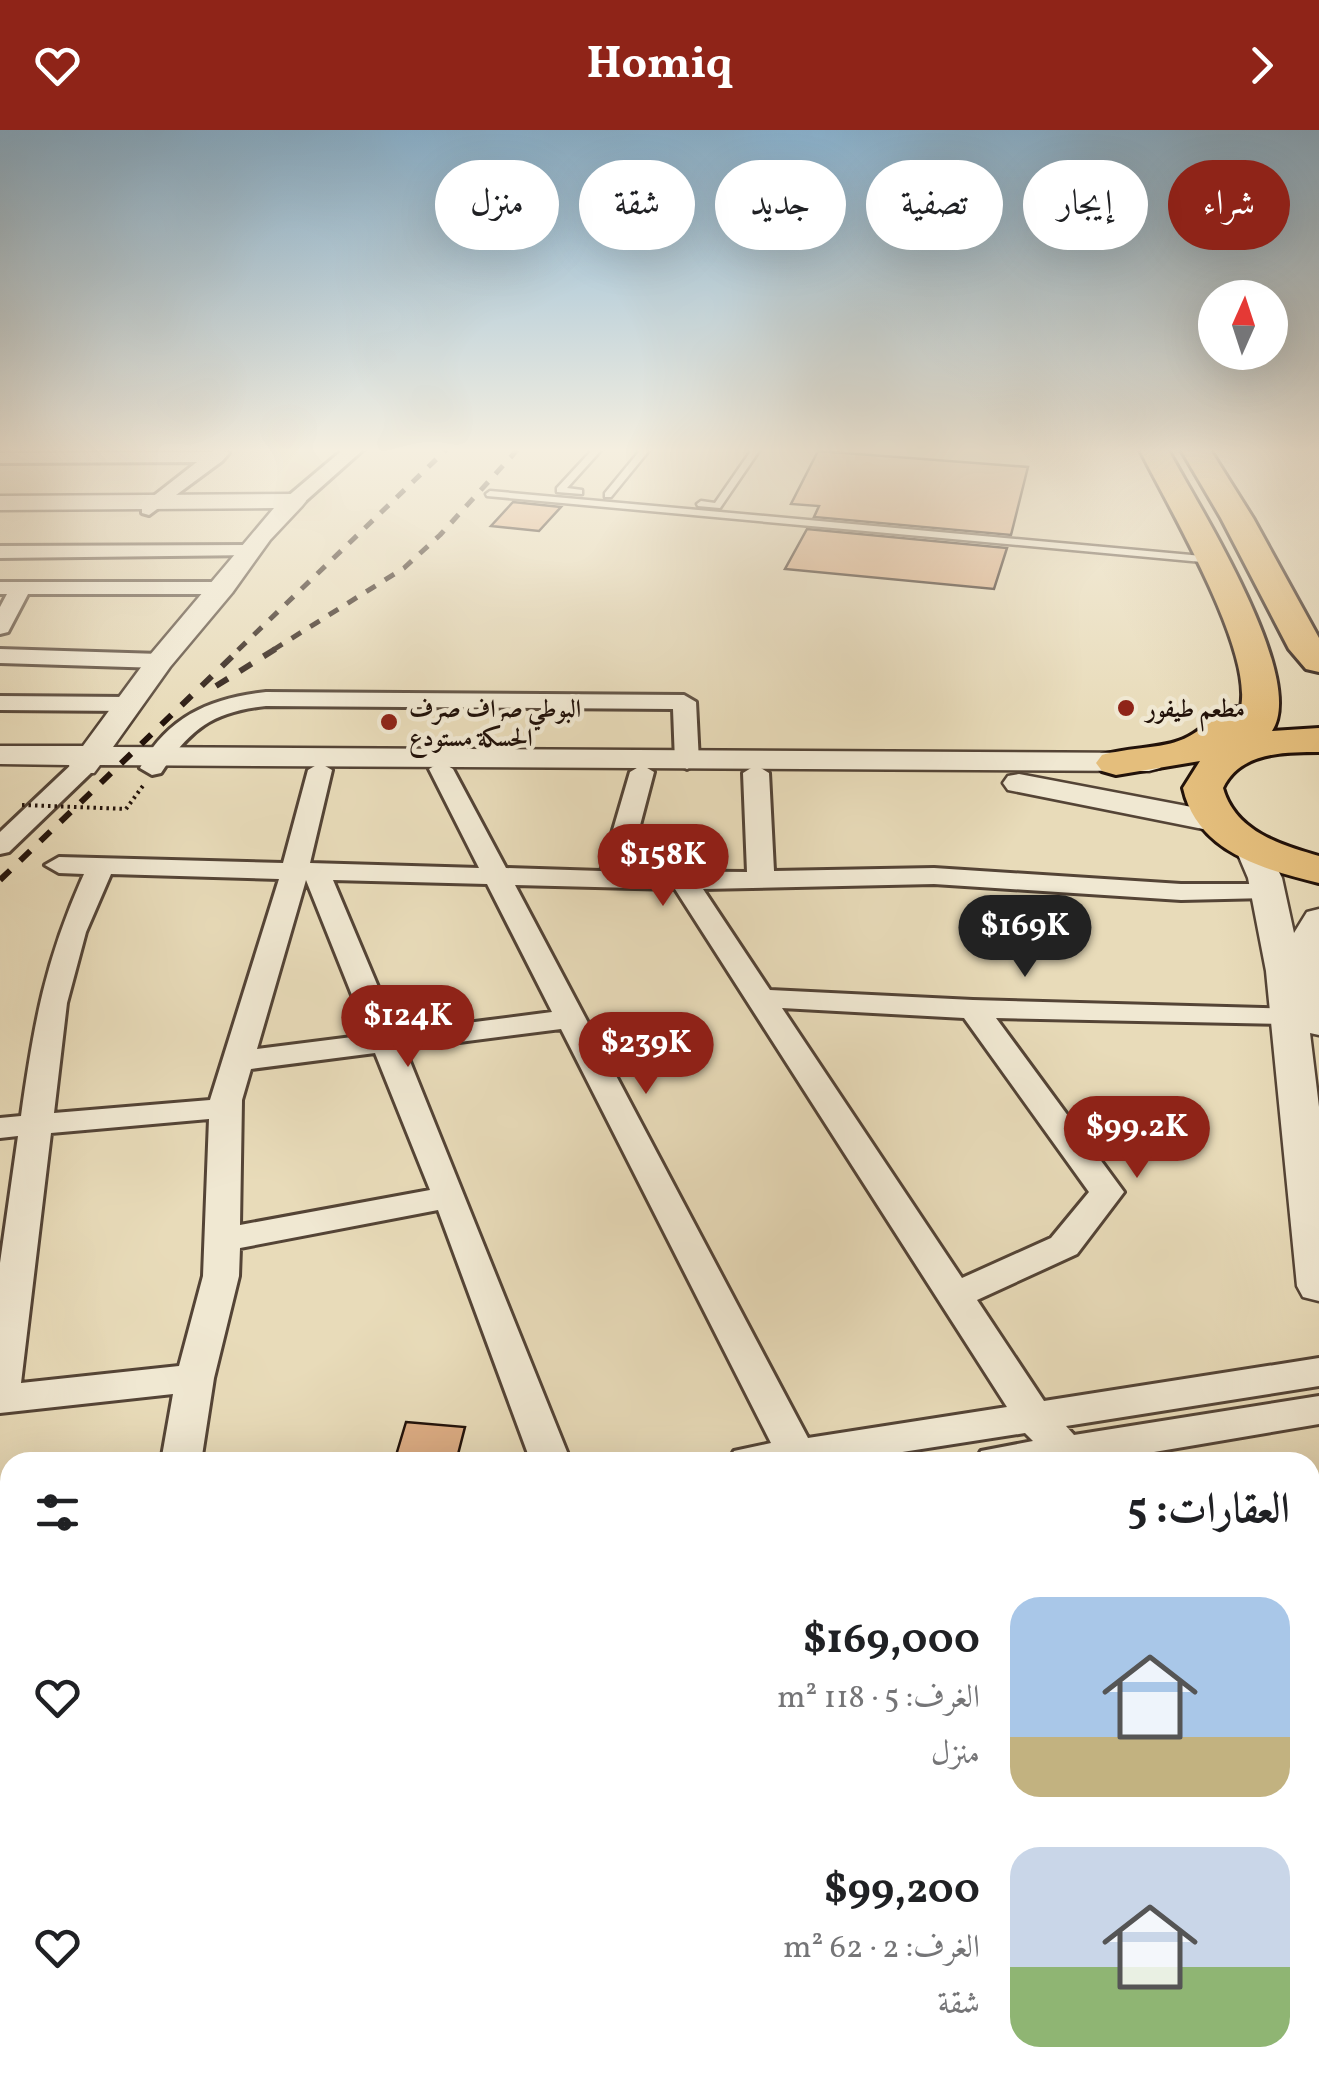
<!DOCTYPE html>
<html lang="ar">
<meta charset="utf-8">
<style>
body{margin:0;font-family:Vollkorn,Amiri,serif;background:#f2f2f2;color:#202124;direction:rtl;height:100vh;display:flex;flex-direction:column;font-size:38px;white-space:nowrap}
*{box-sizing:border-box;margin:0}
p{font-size:32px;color:#757577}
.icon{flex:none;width:55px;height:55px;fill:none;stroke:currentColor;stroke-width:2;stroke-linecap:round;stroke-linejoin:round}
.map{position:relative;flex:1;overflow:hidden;direction:ltr}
.drawer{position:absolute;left:0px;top:1322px;width:1320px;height:642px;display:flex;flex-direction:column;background:#fff;border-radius:30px 30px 0 0;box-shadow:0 10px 40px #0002;direction:rtl}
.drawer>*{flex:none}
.guide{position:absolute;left:30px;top:30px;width:1260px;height:90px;direction:rtl;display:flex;gap:20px}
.needle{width:65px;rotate:3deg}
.buttons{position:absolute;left:1198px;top:150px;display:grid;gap:20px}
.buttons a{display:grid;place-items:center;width:90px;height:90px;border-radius:50%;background:#fff;box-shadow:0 10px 40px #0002;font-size:50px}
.price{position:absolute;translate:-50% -85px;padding:0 22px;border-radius:35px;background:#8f2418;color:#fff;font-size:32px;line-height:65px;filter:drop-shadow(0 2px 5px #0008)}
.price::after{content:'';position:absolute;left:50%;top:60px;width:30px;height:22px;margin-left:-15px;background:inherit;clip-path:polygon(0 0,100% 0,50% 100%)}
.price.on{background:#222;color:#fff}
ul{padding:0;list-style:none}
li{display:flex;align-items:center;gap:30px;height:250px;padding:0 30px}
li span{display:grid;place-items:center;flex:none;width:280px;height:200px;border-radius:30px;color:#555}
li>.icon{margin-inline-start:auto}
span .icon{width:120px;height:120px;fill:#fffc;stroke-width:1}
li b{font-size:42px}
h2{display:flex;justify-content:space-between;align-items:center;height:120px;padding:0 30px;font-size:42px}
.tag{padding:0 35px;border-radius:45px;background:#fff;box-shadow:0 10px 40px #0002;font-size:35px;line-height:90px}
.tag.on{background:#8f2418;color:#fff}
header{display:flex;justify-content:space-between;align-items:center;height:130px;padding:0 30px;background:#8f2418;color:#fff;font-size:45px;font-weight:700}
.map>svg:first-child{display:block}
.building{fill:#ddad84;stroke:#22120a;stroke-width:2.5}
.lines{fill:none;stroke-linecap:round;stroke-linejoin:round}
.service-casing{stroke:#544436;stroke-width:5}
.minor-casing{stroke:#544436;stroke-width:6}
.tertiary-casing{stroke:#544436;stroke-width:5}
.trunk-casing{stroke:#22120a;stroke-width:6}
.path{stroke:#22120a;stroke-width:4;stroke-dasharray:2.5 4;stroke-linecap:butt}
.service{fill:#f0e8d2;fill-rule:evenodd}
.minor{fill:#f0e8d2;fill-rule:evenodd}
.tertiary{fill:#f0e8d2;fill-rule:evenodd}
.trunk{fill:#e4be7c;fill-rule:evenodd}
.rail-far1{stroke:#22120a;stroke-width:5;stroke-dasharray:11 11;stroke-linecap:butt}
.rail{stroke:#22120a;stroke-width:6;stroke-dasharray:14 14;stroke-linecap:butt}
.path-bridge{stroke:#22120a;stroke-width:4;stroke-dasharray:2.5 4;stroke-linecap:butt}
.poi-dot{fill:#8f2418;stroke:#f0e8d2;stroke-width:4}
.labels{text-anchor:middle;stroke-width:9;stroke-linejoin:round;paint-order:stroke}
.far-poi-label{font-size:25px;font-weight:bold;fill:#22120a;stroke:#f0e8d2;text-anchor:start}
</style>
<header><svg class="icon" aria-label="forward" viewBox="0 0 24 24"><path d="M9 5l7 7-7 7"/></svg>Homiq<svg class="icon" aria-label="heart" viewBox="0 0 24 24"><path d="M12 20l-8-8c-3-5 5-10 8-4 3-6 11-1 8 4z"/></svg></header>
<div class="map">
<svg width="1319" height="1964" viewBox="0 0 1319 1964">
<rect width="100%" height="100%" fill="#e8dbb9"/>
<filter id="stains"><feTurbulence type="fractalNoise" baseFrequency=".002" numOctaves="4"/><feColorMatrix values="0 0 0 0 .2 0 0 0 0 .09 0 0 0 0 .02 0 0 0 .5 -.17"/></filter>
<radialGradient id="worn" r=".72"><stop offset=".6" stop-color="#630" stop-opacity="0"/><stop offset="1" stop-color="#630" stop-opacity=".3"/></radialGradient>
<g class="building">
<polygon points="818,321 1028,337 1011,405 814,387 819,376 791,374"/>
<polygon points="513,372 561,377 539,401 491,396"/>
<polygon points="807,399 1007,418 994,459 785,439"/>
<polygon points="406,1292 465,1297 456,1332 394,1332"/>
</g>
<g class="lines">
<g class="service-casing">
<g id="service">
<polygon points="594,318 603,318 567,358 582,360 582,364 557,362 557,358"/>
<polygon points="642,318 651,318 611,367 605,367 605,363"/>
<polygon points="753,318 761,318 720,378 698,376 697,374 701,371 715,373"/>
<polygon points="490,361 1213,427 1218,430 1213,433 487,366 486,364"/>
</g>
</g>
<g class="minor-casing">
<g id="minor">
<polygon points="218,318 229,323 222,331 149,385 142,383 142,375 197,332 0,333 0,323 211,322"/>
<polygon points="345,318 365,318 301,375 287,375 287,367"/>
<polygon points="248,415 255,417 255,425 0,428 0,416"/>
<polygon points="0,452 223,452 233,458 223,464 28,464 8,502 0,504 0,477 7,464 0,464"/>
<polygon points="0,519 160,524 171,531 160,538 0,533"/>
<path d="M266,562L684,565L696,572L699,632L687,639L675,632L673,579L266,576C212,582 190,599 161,643L152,645L140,638C167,587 210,568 266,562Z"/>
<polygon points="0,566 127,567 139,574 127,581 0,580"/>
<polygon points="83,630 95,637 92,642 9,722 0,724 0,702 74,632"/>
<path d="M441,632L453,639L506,738L601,741L630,642L642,635L654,642L628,741L747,742L743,643L756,635L769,643L774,741L934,738L1181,754H1278L1282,760L1278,766L1268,768L1181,770L934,754L703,759L770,860L973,870L1300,879L1304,885L1300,891L1289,894L996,888L1124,1062L1077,1124L977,1170L1044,1271L1319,1228V1256L1066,1296L1074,1305L1319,1266V1294L1095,1332H975L981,1321L1033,1311L1025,1303L838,1332H728L734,1321L771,1313L561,899L405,919L571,1332H531L438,1080L240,1118L239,1146L214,1248L201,1332H161L173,1264L0,1283V1133L18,1006L0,1008V988L21,986C34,893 45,831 84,744L59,743L45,735L59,727L283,733L308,640L320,633L332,640L310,733L479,738L429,639ZM111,744L279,749L210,970L54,983L67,873L86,802ZM306,750L368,905L257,919ZM333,750L487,754L552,882L397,902ZM515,755L675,759L1007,1277L808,1308ZM782,878L964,888L1089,1062L1051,1108L962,1148ZM375,923L430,1060L240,1095L242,970L251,939ZM209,989L203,1146L179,1236L21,1253L51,1003Z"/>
<polygon points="10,1433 10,1500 0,1502 0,1435"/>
<polygon points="1310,1668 1319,1671 1319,1725 1310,1721"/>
<polygon points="1319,1780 1319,1828 1310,1829 1310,1781"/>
<polygon points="26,1955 80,1955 79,1964 25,1964"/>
<polygon points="344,1955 398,1955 397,1964 343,1964"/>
<polygon points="427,1955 524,1955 520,1964 423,1964"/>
<polygon points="743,1955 797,1955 800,1964 746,1964"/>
<polygon points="1106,1955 1160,1955 1164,1964 1110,1964"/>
</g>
</g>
<g class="tertiary-casing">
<g id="tertiary">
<polygon points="294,364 302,366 306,371 302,376 270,410 232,463 170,537 113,617 1149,623 1160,626 1164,632 1160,638 1149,641 100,635 94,643 72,643 69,635 0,634 0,616 83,616 150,525 274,378 0,380 0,366"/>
<polygon points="1019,644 1218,682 1229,685 1234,692 1229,699 1218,702 1008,660 1003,653 1008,646"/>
<polygon points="1250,705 1262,708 1282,748 1294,803 1307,782 1319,779 1319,905 1310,903 1319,977 1319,1171 1303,1167 1297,1156 1266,841 1248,748 1234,715 1238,708"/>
</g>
</g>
<g class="trunk-casing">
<g id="trunk">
<path d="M1139,318H1167C1196,372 1308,547 1272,601L1319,598V622C1284,622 1240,622 1223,658C1235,701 1280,715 1319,726V753C1263,739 1197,722 1183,658L1200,631L1116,645L1102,641L1096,633L1102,625C1152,612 1187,625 1219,578L1241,577C1253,518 1167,375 1139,318Z"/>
<polygon points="1180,318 1209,318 1253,388 1319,508 1319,542 1306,539 1289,519 1221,388"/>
</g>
</g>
<polyline class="path" points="126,679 145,653"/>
<use href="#service" class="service"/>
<use href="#minor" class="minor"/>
<use href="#tertiary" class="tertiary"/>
<use href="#trunk" class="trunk"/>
<g class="rail-far1">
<polyline points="238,520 448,318"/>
<polyline points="273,520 404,438 440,405 519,318"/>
</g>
<g class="rail">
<polyline points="216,556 277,518"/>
<polyline points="0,750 241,518"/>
</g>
<polyline class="path-bridge" points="22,675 126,679"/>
</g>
<linearGradient id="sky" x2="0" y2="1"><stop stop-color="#89b6d6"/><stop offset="0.54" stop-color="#f5efe0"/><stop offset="1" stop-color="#f5efe0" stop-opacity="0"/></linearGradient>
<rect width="1319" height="593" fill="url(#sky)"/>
<g class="poi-dot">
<circle cx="1126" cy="578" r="10"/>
<circle cx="389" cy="592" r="10"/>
</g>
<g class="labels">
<g class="far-poi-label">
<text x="409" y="587">البوطي صراف صرف<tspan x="409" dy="29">الحسكة مستودع</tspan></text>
<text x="1146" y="587">مطعم طيفور</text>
</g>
</g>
<rect width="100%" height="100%" filter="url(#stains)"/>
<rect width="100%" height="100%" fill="url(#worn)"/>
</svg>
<div class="buttons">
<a><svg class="needle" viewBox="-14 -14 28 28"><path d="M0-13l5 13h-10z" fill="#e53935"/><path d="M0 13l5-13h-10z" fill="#757577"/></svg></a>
</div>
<b class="price" style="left:663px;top:779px">$158K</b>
<b class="price on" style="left:1025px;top:850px">$169K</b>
<b class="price" style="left:408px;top:940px">$124K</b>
<b class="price" style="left:646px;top:967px">$239K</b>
<b class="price" style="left:1137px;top:1051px">$99.2K</b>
<div class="guide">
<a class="tag on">شراء</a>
<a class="tag">إيجار</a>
<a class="tag">تصفية</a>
<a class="tag">جديد</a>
<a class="tag">شقة</a>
<a class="tag">منزل</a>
</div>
<section class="drawer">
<h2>العقارات: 5<svg class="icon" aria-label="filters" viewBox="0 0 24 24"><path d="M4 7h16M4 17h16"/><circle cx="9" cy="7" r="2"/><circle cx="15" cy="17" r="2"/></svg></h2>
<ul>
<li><span style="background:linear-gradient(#a9c7e8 70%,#c2b280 0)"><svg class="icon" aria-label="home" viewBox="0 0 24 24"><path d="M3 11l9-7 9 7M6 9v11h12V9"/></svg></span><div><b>$169,000</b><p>الغرف: 5 · 118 m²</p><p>منزل</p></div><svg class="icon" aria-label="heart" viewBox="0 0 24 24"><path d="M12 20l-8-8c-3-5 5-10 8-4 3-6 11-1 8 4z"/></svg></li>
<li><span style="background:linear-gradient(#c9d6e8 60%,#8fb573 0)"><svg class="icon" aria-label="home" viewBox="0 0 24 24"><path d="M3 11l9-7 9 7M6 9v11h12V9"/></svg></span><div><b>$99,200</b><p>الغرف: 2 · 62 m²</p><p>شقة</p></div><svg class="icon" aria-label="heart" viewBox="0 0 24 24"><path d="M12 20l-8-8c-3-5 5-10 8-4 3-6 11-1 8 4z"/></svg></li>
</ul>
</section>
</div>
